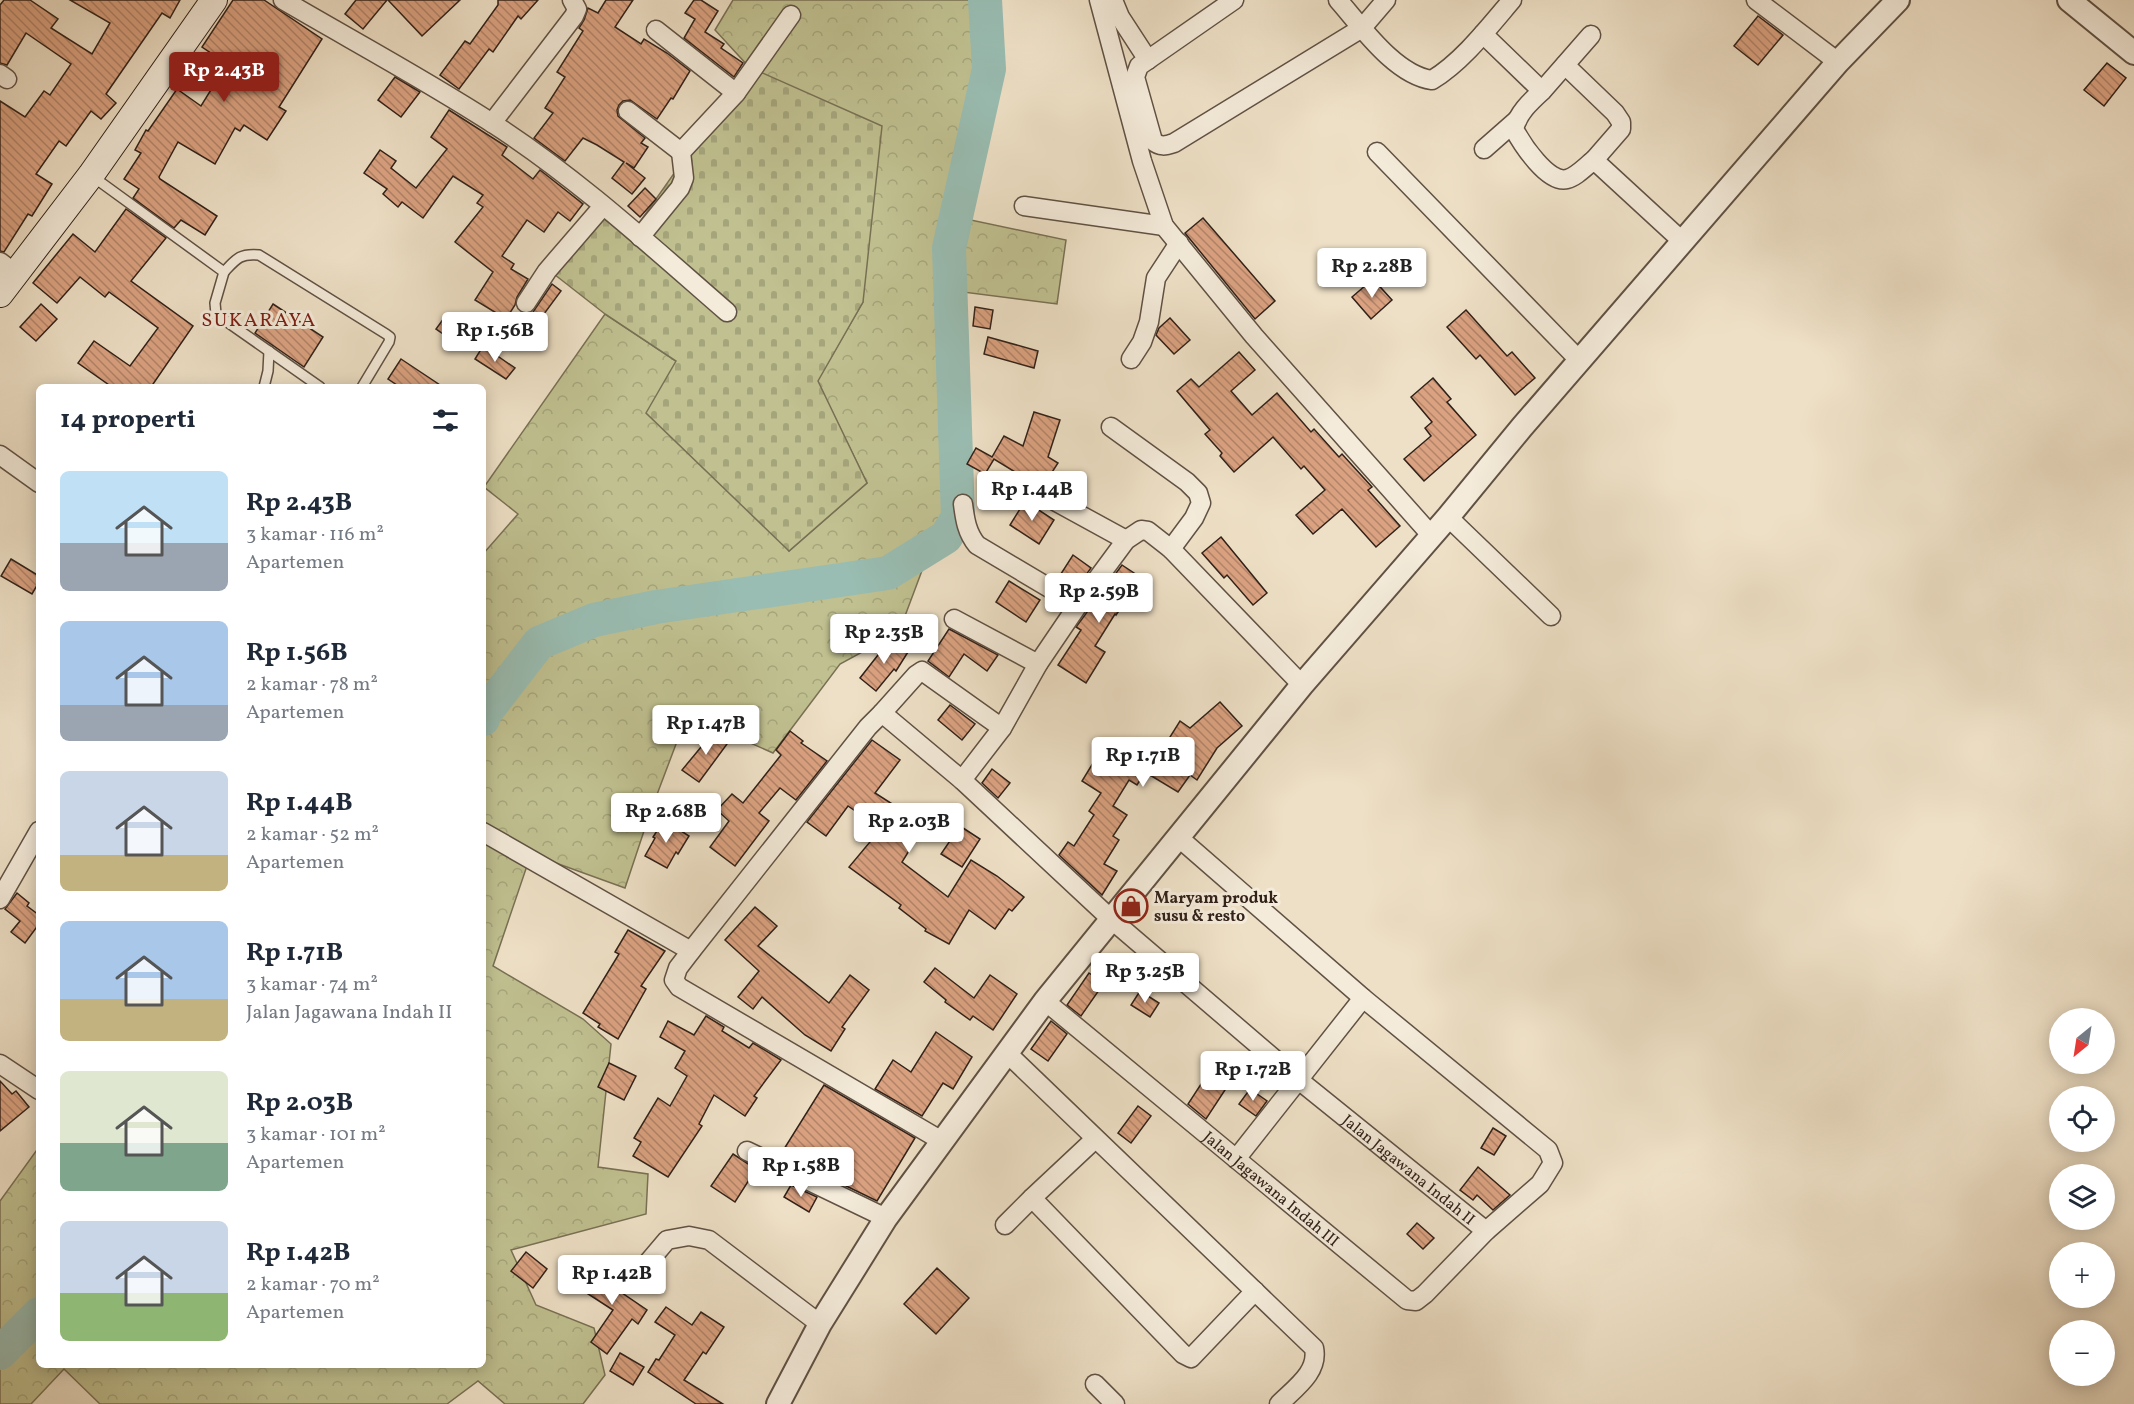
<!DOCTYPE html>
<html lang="id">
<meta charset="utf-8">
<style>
body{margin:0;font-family:Vollkorn,serif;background:#f6f6f7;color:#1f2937;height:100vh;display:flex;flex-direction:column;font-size:22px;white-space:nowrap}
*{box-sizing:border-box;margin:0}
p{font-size:20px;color:#747a83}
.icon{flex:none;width:33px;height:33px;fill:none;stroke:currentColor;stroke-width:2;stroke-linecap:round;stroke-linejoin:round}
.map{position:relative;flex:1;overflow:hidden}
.details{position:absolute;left:36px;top:384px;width:450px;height:984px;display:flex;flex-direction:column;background:#fff;border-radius:9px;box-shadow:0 3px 15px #0003}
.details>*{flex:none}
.needle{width:39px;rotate:210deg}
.tools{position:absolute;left:2049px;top:1008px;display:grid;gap:12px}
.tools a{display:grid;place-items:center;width:66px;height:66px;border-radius:50%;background:#fff;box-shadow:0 3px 15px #0003;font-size:30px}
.price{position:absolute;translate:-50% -51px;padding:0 14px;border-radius:6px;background:#fff;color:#222;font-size:20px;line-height:39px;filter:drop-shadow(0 2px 3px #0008)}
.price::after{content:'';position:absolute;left:50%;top:36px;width:18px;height:14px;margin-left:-9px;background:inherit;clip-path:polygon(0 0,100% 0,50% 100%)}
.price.on{background:#8f2418;color:#fff}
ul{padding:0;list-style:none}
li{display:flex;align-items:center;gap:18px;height:150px;padding:0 24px}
li span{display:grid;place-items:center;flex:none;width:168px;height:120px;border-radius:9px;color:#555}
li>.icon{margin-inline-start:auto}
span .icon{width:72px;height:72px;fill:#fffc;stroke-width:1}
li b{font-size:26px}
h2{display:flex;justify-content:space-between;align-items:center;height:72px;padding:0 24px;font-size:26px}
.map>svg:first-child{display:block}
.forest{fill:url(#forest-crowns);stroke:#787054;stroke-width:1.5}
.cemetery{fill:url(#cemetery-stones);stroke:#787054;stroke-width:1.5}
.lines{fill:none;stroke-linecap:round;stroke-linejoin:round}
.river{stroke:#99bdb2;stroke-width:34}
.building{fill:url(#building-back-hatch);stroke:#312119;stroke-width:1.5}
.service-casing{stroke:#605144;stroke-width:12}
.minor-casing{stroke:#605144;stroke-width:21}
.tertiary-casing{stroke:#605144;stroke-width:26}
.secondary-casing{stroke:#312119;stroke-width:28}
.service{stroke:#f4ebda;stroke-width:9}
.minor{stroke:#f4ebda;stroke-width:18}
.tertiary{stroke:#f4ebda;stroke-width:22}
.secondary{stroke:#f4ebda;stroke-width:26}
.labels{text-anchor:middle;stroke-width:6;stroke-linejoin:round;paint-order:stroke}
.poi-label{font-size:16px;font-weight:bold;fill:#312119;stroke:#f4ebda;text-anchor:start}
.street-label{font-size:16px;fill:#312119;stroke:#f4ebda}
.quarter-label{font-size:20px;letter-spacing:1.5px;fill:#7a1f14;stroke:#f4ebda}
</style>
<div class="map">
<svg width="2134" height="1404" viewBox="0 0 2134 1404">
<defs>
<pattern id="forest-crowns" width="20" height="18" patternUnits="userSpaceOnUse" patternTransform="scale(1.5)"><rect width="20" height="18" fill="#c0c090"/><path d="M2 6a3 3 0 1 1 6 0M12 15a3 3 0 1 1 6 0" fill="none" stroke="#a5a57c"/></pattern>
<pattern id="cemetery-stones" width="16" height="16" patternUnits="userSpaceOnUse" patternTransform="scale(1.5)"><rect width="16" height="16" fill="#c0c090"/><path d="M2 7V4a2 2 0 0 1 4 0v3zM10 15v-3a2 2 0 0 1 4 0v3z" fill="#a5a57c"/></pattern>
<pattern id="building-back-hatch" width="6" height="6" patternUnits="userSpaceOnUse" patternTransform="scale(1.5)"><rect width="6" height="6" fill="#dba281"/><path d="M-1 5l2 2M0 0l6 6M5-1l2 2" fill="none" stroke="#b28469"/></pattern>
</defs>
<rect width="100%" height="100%" fill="#eee0c6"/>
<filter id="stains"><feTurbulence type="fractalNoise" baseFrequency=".00333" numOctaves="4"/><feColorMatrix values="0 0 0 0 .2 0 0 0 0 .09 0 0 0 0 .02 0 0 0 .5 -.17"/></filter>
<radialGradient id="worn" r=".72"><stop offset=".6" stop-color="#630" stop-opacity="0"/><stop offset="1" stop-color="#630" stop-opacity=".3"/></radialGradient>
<polygon class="forest" points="733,0 998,0 975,153 947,215 1066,240 1057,304 940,289 950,390 963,461 899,632 840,664 773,753 687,715 650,813 625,888 531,854 493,966 583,1019 611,1044 598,1167 648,1174 646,1214 511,1250 536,1305 594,1328 605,1375 583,1404 505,1404 478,1381 447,1404 100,1404 64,1369 31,1404 0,1404 0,1201 39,1147 39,1365 483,1365 483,554 518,514 484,487 605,314 676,361 789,551 867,483 817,381 863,302 749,67 715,30"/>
<polygon class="cemetery" points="749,67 882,126 863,302 818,381 867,483 789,551 646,413 676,361 605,314 550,271 598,212 630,236"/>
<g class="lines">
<g class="river">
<polyline points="483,719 485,713 539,643 594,620 656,607 888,573 946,537 958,517 949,248 989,69 985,0"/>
<polyline points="0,1353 39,1314"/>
</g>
</g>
<g class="building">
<polygon points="4,0 30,0 58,19 51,28 92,54 110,23 70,0 180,0 170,18 162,13 106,94 116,103 101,119 91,111 66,146 59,141 36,174 52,184 32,216 28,214 4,252 0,251 0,101 25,117 44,91 50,95 71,64 26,33 7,65 0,63 0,5"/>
<polygon points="233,0 264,0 322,39 279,107 286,111 267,140 244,125 240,131 235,128 215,164 178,142 159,177 160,179 217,216 205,235 181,220 174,228 133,198 139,189 124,179 141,153 135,150 146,130 148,131 177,89 201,106 227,64 202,47"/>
<polygon points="356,0 387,0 363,29 345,14"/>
<polygon points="388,0 460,0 422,36"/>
<polygon points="498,0 538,0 521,19 518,16 493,52 489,49 459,89 440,75 465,41 470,44 498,5"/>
<polygon points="606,0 633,0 615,27 641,44 644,39 667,53 690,71 673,99 671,98 657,119 630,100 623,101 619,105 617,110 618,116 645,138 641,143 648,147 634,168 626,163 645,178 632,194 612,178 624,162 597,145 583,138 565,161 534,138 553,113 545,108 565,77 557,72 583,31 579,28 584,20 588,8 598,13"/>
<polygon points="694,0 701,0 718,11 705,32 724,44 721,48 743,63 734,77 684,38 695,19 685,13"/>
<polygon points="1758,16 1783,35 1758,65 1734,46"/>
<polygon points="2107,63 2126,78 2104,106 2084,90"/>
<polygon points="395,77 420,92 401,117 378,100"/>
<polygon points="449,110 507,147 502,155 533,179 540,170 583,204 570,221 558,212 544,232 527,220 502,256 514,264 511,269 528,279 517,297 515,305 506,319 475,300 493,272 455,242 483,207 477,203 483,195 453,176 423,218 402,202 398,207 383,194 387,189 364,173 380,150 396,161 391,168 416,188 447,149 431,137"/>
<polygon points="645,188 656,199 640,217 628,206"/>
<polygon points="126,209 166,238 131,281 193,326 151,387 112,387 78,363 94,341 130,366 158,328 109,292 105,297 80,277 57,303 33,283 73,234 95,252"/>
<polygon points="1203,218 1275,301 1255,319 1185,233"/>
<polygon points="1373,279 1392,300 1371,319 1352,297"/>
<polygon points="552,284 561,291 541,318 533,312"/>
<polygon points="41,304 57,319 36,341 20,327"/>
<polygon points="273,304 323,337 304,367 255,333"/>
<polygon points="975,307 993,310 990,329 973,326"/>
<polygon points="1466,310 1507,356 1512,352 1535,378 1515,395 1480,355 1476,359 1447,327"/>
<polygon points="447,314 460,323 449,338 436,329"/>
<polygon points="1170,318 1190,340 1174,354 1156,335 1159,328"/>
<polygon points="988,337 1038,351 1034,368 984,354"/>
<polygon points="483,346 515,368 506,379 475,359"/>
<polygon points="1239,352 1255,370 1231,391 1252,415 1277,393 1311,432 1314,429 1339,457 1342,454 1372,487 1368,490 1400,526 1376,547 1342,509 1313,534 1296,515 1325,490 1304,466 1301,469 1273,437 1234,472 1220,456 1222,453 1205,434 1210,430 1177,391 1191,379 1199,387"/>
<polygon points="401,359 443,387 400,387 388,379"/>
<polygon points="1433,378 1451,399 1447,402 1476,435 1424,481 1404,459 1431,436 1425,428 1432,422 1411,397"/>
<polygon points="1034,412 1060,420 1048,457 1058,463 1045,483 1025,472 1015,472 994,459 985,474 967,464 976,448 992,457 1004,436 1023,446"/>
<polygon points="1025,501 1054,520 1039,544 1010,525"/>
<polygon points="1221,537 1267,593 1253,605 1227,575 1224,578 1202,553"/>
<polygon points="1073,555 1091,568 1075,590 1057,580"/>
<polygon points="11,559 39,576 39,582 32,594 1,576"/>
<polygon points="1122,565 1143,579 1129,601 1127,599 1116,615 1115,614 1095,646 1105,652 1086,683 1058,665 1081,630 1076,627"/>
<polygon points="1009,581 1040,600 1026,622 996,602"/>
<polygon points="949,629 998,655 987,671 964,654 949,677 928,661"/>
<polygon points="889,641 908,652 896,671 894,669 876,691 860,678"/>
<polygon points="1220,702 1242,726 1217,748 1197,780 1190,775 1178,792 1145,772 1137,785 1129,780 1113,806 1127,815 1113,836 1119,840 1104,864 1117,871 1102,895 1059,855 1068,842 1074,846 1094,815 1089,811 1101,793 1082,781 1093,763 1113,775 1131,745 1155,761 1180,721 1190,728"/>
<polygon points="950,705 975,724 962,740 938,720"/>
<polygon points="716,729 730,740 699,782 682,770"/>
<polygon points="790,731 803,741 801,743 827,761 796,800 780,788 759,813 769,821 735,866 710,847 729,821 717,810 732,794 743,803 781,755 776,750"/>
<polygon points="872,740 900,760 875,793 925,825 902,862 948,897 971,860 997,876 1024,897 1012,911 1009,909 995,929 969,910 949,944 925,931 926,929 899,908 901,905 849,867 880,830 873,825 874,824 848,806 826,836 807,822"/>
<polygon points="992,769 1010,783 998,798 982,783"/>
<polygon points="664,820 689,836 678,854 676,852 667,868 645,856 655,838 653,837"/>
<polygon points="960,826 980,839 962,867 941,854"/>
<polygon points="17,893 29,903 27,906 39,915 39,924 25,943 11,932 20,921 5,909"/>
<polygon points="755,907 777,926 758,946 829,1003 850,975 869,990 842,1027 845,1029 831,1051 805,1035 762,997 753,1009 738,997 759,971 725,940"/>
<polygon points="628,930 665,951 641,986 646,989 618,1039 598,1027 600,1024 583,1013 619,954 615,952"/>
<polygon points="935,968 974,998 990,975 1017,994 993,1030 973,1016 970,1020 945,1002 946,1000 924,982"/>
<polygon points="1089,973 1104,983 1081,1016 1067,1005"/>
<polygon points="1140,991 1159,1003 1150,1017 1131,1005"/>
<polygon points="706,1016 724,1027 722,1031 749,1048 753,1043 781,1060 754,1096 757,1098 745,1116 714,1095 699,1124 702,1126 668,1177 633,1156 641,1142 634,1138 658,1098 670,1106 687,1076 675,1068 685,1051 660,1037 668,1021 694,1035"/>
<polygon points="1051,1021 1067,1034 1048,1061 1031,1049"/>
<polygon points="936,1032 972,1057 953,1089 943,1083 922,1116 875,1089 893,1060 911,1072"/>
<polygon points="609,1063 636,1076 624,1100 598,1087"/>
<polygon points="1205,1078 1225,1090 1206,1119 1188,1104"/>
<polygon points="0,1081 12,1094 16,1091 29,1107 0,1131"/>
<polygon points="824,1085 915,1138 877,1201 803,1165 805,1162 784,1149"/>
<polygon points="1250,1089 1267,1101 1256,1116 1239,1104"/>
<polygon points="1138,1106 1151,1116 1131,1143 1118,1133"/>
<polygon points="1493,1128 1506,1136 1494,1155 1481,1148"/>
<polygon points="733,1154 756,1169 735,1202 711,1186"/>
<polygon points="1478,1167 1510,1195 1493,1210 1477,1195 1473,1200 1460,1190"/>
<polygon points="791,1185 817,1197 809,1212 784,1197"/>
<polygon points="1417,1223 1434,1238 1423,1249 1407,1234"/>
<polygon points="526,1252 547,1269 533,1288 511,1271"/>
<polygon points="604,1257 620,1268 609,1284 647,1310 638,1324 632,1319 607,1354 591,1342 613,1310 582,1290"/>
<polygon points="937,1268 969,1298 936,1334 904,1304"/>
<polygon points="666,1307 692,1325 701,1312 724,1327 706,1354 703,1352 684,1380 723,1404 696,1404 648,1372 656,1359 659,1360 675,1335 655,1322"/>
<polygon points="620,1353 644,1367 633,1385 610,1371"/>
</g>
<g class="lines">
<g class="service-casing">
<g id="service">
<polyline points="92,176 224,272 215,303 216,314 320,387"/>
<path d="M224,272C236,259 240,253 259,255L386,334L390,337L389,342L362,387"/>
<polyline points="264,387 268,371 269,351"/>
</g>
</g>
<g class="minor-casing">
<g id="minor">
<path d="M283,0C353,41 424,79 492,123C576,177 651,246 727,312"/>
<polyline points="1099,0 1142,161 1164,226 1254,336 1431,535"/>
<polyline points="1113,0 1120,17 1148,60"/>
<path d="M1234,0L1139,66L1135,77L1153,141C1160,147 1165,146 1174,143L1362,28L1386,0"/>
<path d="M1338,0C1361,26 1395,75 1432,80C1462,62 1489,27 1512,0"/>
<polyline points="1756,0 1838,62"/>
<path d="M1483,34L1542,91C1530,102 1518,113 1514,129C1522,144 1548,184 1567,179C1576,177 1586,166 1594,160L1682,241"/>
<polyline points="1565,65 1615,113 1621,122 1621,129 1594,160"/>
<polyline points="0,74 7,79"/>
<polyline points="1542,91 1591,35"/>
<polyline points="736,93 791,15"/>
<polyline points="628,111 681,152"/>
<polyline points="492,123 574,16 577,9 572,0"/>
<polyline points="1484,149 1517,120"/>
<polyline points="1377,152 1580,361"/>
<polyline points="1024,206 1164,226"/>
<polyline points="640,237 680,188 684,178 681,152 736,93 656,30"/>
<polyline points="0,262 16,274"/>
<polyline points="526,303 547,271 603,206"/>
<polyline points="1131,359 1142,342 1149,322 1156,278 1179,243"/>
<polyline points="1111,427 1187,482 1198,493 1201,503 1194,518 1171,549"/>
<polyline points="0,455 39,483"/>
<polyline points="1020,482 1126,540"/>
<path d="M963,504C965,520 967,533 977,545L1078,605"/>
<polyline points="1448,517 1551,616"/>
<polyline points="954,619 1038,664"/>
<polyline points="882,713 916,675 922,671 1002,728"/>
<polyline points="962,780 1002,728 1038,664 1078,605 1126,540 1141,530 1148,531 1171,549 1302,685"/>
<polyline points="483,832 691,951"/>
<polyline points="0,899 39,831"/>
<path id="s1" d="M1045,1001L1407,1300L1416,1301L1425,1294L1486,1231L1540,1184L1553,1163L1548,1150L1363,998L1178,837"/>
<path d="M1007,1053L1314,1348C1319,1372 1295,1388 1279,1404"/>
<polyline points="0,1064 39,1090"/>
<path id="s2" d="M942,1141L679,987L674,980L678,968L691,951L868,727L882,713L962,780L1112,920L1300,1081L1486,1231"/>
<polyline points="747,1151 886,1218"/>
<polyline points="1236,1159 1363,998"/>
<polyline points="1032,1198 1095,1139"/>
<polyline points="1005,1225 1032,1198 1183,1354 1191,1358 1255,1291"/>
<polyline points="634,1279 667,1240 689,1236 709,1240 820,1324"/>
<polyline points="1095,1384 1115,1404"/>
</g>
</g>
<g class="tertiary-casing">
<g id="tertiary">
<polyline points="2069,0 2134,53"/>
<polyline points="778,1404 820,1324 886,1218 1045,1001 1302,685 1448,517 1522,427 1838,62 1898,0"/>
</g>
</g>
<g class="secondary-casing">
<polyline id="secondary" points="0,294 91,175 214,0"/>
</g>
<use href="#service" class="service"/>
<use href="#minor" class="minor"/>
<use href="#tertiary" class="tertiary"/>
<use href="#secondary" class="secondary"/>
</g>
<defs>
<g id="shop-ring" transform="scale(1.725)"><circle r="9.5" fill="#f4ebda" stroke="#8f2418" stroke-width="1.5"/><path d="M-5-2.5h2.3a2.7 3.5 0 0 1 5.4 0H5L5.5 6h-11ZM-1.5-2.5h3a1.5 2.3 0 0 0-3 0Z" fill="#8f2418"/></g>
</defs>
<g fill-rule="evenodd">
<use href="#shop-ring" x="1131" y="906"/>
</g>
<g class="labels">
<g class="poi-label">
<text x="1154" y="903">Maryam produk<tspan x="1154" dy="18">susu &amp; resto</tspan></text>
</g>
<g class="street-label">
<text dy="6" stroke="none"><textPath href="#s2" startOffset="1350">Jalan Jagawana Indah II</textPath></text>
<text dy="6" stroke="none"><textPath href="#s1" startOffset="294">Jalan Jagawana Indah III</textPath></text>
</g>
<g class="quarter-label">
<text x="259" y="326">SUKARAYA</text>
</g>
</g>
<rect width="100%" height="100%" filter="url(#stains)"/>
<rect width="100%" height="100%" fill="url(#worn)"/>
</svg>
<div class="tools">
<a><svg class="needle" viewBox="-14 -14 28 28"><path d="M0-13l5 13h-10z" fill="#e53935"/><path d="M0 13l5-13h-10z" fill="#747a83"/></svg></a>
<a><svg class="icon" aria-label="locate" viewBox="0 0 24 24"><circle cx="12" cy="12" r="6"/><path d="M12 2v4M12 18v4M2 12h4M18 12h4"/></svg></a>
<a><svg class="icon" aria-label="layers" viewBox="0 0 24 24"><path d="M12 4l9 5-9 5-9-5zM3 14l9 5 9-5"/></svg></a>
<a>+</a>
<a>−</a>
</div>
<b class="price on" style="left:224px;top:103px">Rp 2.43B</b>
<b class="price" style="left:1372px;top:299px">Rp 2.28B</b>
<b class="price" style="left:495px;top:363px">Rp 1.56B</b>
<b class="price" style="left:1032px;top:522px">Rp 1.44B</b>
<b class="price" style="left:1099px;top:624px">Rp 2.59B</b>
<b class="price" style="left:884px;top:665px">Rp 2.35B</b>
<b class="price" style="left:706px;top:756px">Rp 1.47B</b>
<b class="price" style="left:1143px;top:788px">Rp 1.71B</b>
<b class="price" style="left:666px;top:844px">Rp 2.68B</b>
<b class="price" style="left:909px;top:854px">Rp 2.03B</b>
<b class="price" style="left:1145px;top:1004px">Rp 3.25B</b>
<b class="price" style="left:1253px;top:1102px">Rp 1.72B</b>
<b class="price" style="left:801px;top:1198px">Rp 1.58B</b>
<b class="price" style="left:612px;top:1306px">Rp 1.42B</b>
<section class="details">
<h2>14 properti<svg class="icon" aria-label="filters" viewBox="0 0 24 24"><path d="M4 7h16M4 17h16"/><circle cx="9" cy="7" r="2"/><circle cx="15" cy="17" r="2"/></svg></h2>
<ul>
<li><span style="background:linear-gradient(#bfe0f5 60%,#9aa5b1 0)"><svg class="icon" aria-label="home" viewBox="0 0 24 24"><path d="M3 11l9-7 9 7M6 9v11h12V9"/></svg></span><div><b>Rp 2.43B</b><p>3 kamar · 116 m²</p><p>Apartemen</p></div></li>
<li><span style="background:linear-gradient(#a9c7e8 70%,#9aa5b1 0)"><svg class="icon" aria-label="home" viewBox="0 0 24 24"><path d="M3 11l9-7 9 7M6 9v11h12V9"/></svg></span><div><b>Rp 1.56B</b><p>2 kamar · 78 m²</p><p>Apartemen</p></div></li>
<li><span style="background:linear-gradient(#c9d6e8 70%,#c2b280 0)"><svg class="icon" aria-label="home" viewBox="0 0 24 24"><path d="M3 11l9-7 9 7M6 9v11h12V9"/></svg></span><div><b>Rp 1.44B</b><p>2 kamar · 52 m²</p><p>Apartemen</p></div></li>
<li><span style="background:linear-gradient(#a9c7e8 65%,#c2b280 0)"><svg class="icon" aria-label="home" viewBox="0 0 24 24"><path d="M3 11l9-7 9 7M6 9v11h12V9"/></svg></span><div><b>Rp 1.71B</b><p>3 kamar · 74 m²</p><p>Jalan Jagawana Indah II</p></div></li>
<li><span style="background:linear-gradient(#dfe7d0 60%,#7fa58c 0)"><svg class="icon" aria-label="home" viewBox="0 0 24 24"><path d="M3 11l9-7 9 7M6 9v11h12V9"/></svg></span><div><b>Rp 2.03B</b><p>3 kamar · 101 m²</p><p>Apartemen</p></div></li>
<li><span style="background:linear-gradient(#c9d6e8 60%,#8fb573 0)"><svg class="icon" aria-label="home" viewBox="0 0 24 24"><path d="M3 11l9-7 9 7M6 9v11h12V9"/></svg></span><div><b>Rp 1.42B</b><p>2 kamar · 70 m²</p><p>Apartemen</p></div></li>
</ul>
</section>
</div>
